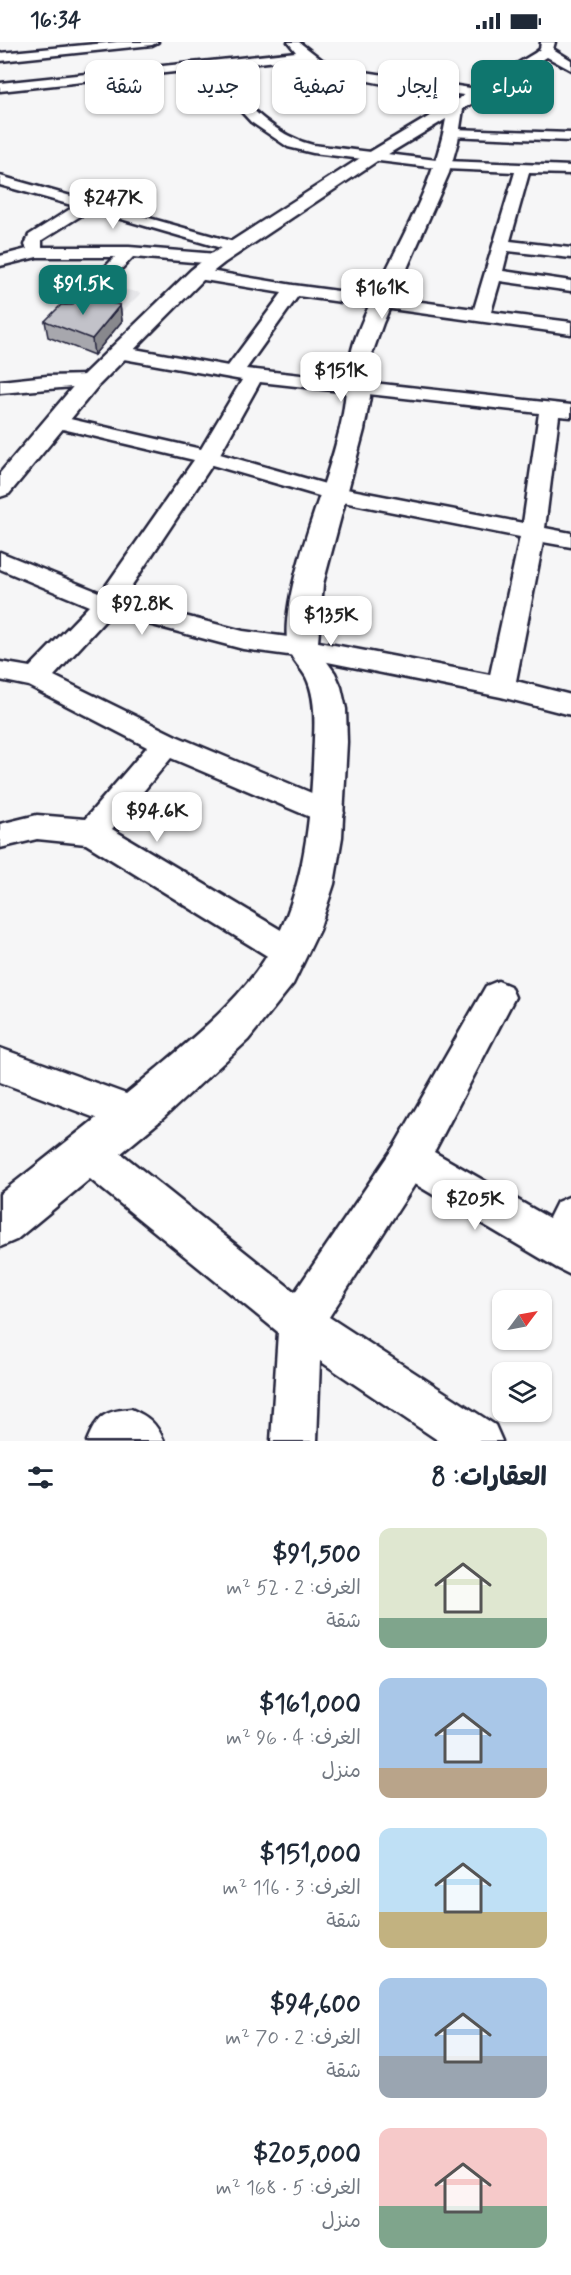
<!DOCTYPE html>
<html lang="ar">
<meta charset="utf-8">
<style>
body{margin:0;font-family:Mynerve,"Playpen Sans Arabic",sans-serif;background:#f6f6f7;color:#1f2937;direction:rtl;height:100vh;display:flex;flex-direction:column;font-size:22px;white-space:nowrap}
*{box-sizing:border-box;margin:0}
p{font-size:20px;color:#747a83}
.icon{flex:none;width:33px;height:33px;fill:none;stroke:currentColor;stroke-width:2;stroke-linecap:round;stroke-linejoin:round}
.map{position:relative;height:1399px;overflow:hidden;direction:ltr}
.panel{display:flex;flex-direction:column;background:#fff;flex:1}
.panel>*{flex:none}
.hud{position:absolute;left:18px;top:18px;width:536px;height:54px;direction:rtl;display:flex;gap:12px}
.needle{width:39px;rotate:58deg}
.tools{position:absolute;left:492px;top:1248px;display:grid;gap:12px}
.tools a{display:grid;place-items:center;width:60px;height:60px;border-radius:12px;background:#fff;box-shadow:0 2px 4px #0004;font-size:30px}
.price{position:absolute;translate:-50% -51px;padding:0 14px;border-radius:12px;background:#fff;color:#222;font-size:20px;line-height:39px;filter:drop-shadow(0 2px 3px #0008)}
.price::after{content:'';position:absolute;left:50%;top:36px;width:18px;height:14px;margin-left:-9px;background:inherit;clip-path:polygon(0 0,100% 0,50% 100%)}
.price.active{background:#0f766e;color:#fff}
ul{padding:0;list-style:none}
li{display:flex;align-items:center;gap:18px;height:150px;padding:0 24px}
li span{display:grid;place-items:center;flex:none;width:168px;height:120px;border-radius:12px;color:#555}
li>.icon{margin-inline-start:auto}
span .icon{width:72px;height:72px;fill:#fffc;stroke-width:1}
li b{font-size:26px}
h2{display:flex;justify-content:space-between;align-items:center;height:72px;padding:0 24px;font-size:26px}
.tag{padding:0 21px;border-radius:12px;background:#fff;box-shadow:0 2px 4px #0004;font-size:21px;line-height:54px}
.tag.active{background:#0f766e;color:#fff}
.status{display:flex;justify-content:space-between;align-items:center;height:42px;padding:0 30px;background:#fff;direction:ltr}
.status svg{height:16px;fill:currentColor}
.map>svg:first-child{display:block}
.built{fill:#e6e6e9}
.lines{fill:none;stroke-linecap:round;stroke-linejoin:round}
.minor-casing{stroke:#22223b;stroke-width:5}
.tertiary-casing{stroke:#22223b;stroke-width:5}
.minor{fill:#fff;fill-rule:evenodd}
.tertiary{fill:#fff;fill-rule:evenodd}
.wall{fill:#a7a7ad;stroke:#22223b;stroke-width:1.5}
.shaded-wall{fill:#88888d;stroke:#22223b;stroke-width:1.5}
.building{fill:#c2c2c9;stroke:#22223b;stroke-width:1.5}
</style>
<div class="status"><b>16:34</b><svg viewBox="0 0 49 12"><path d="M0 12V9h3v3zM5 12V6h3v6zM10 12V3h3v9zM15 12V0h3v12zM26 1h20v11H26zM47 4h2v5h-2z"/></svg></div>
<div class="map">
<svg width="571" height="1399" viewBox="0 0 571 1399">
<rect width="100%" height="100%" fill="#f6f6f7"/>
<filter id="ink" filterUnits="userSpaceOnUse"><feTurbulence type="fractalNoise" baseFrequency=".0167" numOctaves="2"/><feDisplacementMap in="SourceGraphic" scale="12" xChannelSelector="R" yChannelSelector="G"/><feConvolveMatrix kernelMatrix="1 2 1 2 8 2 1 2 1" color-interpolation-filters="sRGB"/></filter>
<g filter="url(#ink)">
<polygon class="built" points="90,240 141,251 116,276 63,266"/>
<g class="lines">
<g class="minor-casing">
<g id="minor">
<polygon points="117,0 158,0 152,3 0,19 0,11"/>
<path d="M288,0H299L322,18L345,27L477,47L483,51L477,55C434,48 335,41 304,16L214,26C242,57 271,93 313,103L445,119L571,124V132L529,131L510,199L571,206V216L508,209L503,229L571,239V249L500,239L491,270L571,280V292L298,254L246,327L571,363V375L559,374L545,486L571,491V505L543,500L516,639L571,653V673L501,655L303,615L243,607L111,572L54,634L176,694L340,763L344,771L340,779L329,783L171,716L112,787L301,900L306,910L301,920L289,925L277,920L86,802L37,797L0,806V782L37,773L85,777L147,705L29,644L0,638V620L30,625L89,564L0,527V510L101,551L194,418L50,384L47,380L50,376L57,374L201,407L242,338L118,316L111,314L109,310L111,306L118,304L228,324L282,251L192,236L189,232L192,228L198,227L293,243L474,267L515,130L445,127L313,111L288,105L251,80L202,27L0,49V41L296,10ZM260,340L539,371L523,481L336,445L220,412ZM212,423L333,458L520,495L490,633L303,597L243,589L122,558Z"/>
<polygon points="453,87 571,91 571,99 448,94 446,91"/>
<polygon points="0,134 241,202 243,205 235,210 90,168 42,198 42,205 129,205 217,212 225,217 217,222 133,215 73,277 61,277 58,273 61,269 115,215 37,215 0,224 0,214 27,207 25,203 29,193 75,164 0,143"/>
<polygon points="90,333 97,335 100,339 97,343 0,351 0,339 47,334"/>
<polygon points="498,939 510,944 515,955 434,1110 549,1176 557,1160 571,1154 571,1233 557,1226 415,1142 329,1275 495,1383 502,1399 439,1399 320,1319 317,1399 271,1399 278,1290 74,1124 69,1110 74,1096 88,1091 102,1096 295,1250 395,1103 486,944"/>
<polygon points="0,1006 148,1060 154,1073 148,1086 135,1091 0,1040"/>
<path d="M131,1367C149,1375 156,1381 164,1399H87C97,1374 104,1369 131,1367Z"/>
</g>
</g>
<g class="tertiary-casing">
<path id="tertiary" d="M541,0H555L553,7L571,18V28L547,15L463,67L458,99L449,131L383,281L372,312L370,355L364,388L323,542L318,600L320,610L335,631L341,645L346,667L347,700L342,795L334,842L319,888L293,942L248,998L160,1079L16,1198L0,1205V1152C52,1111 104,1071 155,1028C200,990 250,950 277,896C307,835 312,763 314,696C315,676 315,653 306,635C301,626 293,619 289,609C282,587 292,545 298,523C310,477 329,433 340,386C348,356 345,324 356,295C384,221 432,156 446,77L380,117L224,221L205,236L98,344L9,452L0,455V431L82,334L191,228L210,213L368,111L535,11L540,7Z"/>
</g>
<use href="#minor" class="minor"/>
<use href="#tertiary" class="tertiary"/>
</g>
<polygon class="wall" points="120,263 122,279 94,313 48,295 45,279"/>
<polygon class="shaded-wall" points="120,263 122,279 94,313 92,297"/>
<polygon class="building" points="79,255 120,263 92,297 45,279 61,263 72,263"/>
</g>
</svg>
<div class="tools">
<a><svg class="needle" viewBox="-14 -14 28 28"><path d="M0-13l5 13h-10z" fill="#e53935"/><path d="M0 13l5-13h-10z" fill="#747a83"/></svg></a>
<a><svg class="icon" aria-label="layers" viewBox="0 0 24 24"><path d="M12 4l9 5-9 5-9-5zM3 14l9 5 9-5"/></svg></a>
</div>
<b class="price" style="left:113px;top:188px">$247K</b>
<b class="price active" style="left:83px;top:274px">$91.5K</b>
<b class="price" style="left:382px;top:278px">$161K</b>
<b class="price" style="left:341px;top:361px">$151K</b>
<b class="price" style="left:142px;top:594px">$92.8K</b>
<b class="price" style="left:331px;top:605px">$135K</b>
<b class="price" style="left:157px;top:801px">$94.6K</b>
<b class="price" style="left:475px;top:1189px">$205K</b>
<div class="hud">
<a class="tag active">شراء</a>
<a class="tag">إيجار</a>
<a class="tag">تصفية</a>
<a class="tag">جديد</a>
<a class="tag">شقة</a>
</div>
</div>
<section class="panel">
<h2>العقارات: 8<svg class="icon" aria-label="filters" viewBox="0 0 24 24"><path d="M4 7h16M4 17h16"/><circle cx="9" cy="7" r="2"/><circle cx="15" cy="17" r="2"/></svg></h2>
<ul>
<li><span style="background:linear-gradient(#dfe7d0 75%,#7fa58c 0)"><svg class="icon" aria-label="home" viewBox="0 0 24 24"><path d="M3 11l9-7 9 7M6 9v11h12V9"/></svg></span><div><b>$91,500</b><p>الغرف: 2 · 52 m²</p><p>شقة</p></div></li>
<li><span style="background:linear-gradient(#a9c7e8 75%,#b9a48a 0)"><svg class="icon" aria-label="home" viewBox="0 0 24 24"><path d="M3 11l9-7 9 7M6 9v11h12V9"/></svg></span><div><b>$161,000</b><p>الغرف: 4 · 96 m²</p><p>منزل</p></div></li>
<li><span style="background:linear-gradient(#bfe0f5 70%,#c2b280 0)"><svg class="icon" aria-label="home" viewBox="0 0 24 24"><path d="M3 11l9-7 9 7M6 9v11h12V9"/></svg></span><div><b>$151,000</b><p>الغرف: 3 · 116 m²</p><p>شقة</p></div></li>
<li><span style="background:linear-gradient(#a9c7e8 65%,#9aa5b1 0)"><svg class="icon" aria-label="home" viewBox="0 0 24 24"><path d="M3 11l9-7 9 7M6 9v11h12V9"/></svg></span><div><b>$94,600</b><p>الغرف: 2 · 70 m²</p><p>شقة</p></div></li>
<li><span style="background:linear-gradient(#f6c9c9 65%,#7fa58c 0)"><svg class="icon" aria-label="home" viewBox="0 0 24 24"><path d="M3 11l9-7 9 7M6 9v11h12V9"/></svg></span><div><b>$205,000</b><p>الغرف: 5 · 168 m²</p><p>منزل</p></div></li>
</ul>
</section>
